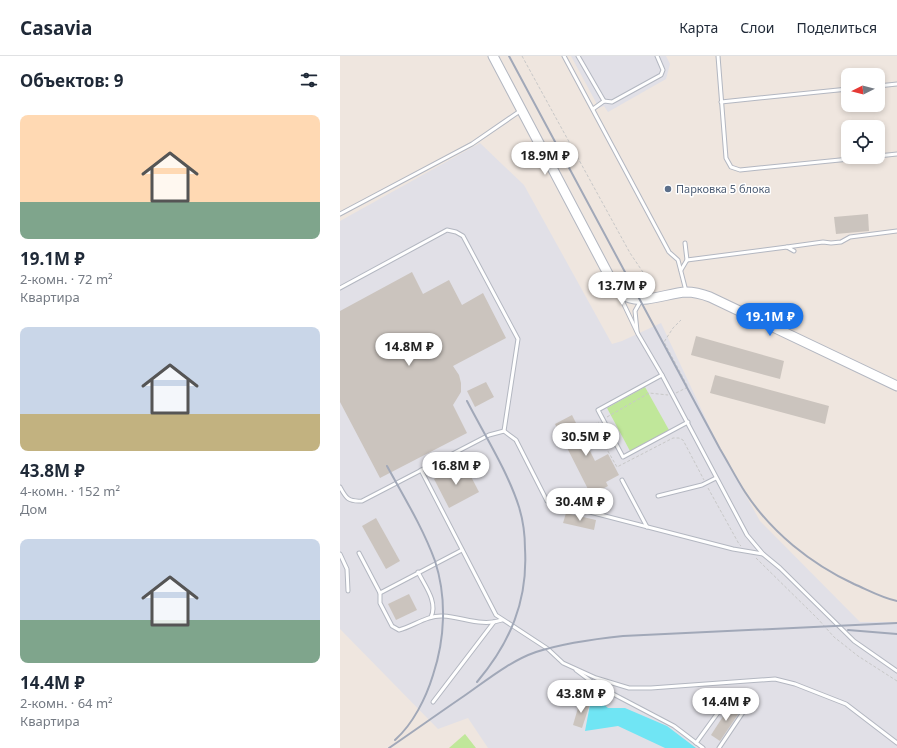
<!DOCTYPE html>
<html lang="ru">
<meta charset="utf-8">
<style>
body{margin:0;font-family:"Noto Sans",sans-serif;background:#f6f6f7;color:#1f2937;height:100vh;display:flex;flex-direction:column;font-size:15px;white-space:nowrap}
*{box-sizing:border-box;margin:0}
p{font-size:13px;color:#747a83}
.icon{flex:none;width:22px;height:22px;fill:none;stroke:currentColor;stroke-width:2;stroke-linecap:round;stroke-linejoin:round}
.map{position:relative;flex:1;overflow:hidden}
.panel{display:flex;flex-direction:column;background:#fff;width:340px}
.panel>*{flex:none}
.needle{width:26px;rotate:264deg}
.controls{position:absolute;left:501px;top:12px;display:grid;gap:8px}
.controls a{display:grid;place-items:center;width:44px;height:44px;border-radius:8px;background:#fff;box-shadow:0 2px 6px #0003;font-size:20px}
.price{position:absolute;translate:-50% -34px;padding:0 9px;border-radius:14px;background:#fff;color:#222;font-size:13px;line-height:26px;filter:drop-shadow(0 1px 2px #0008)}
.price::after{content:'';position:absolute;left:50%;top:24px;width:12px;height:9px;margin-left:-6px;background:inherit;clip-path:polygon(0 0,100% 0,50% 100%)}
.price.selected{background:#1a73e8;color:#fff}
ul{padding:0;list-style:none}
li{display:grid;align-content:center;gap:8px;height:212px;padding:0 20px}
li span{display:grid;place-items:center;height:124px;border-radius:8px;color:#555}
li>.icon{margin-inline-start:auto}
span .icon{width:72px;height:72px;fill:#fffc;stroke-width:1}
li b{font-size:17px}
h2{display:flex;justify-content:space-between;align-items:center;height:48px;padding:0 20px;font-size:17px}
header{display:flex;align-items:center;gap:24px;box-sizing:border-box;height:56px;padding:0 20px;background:#fff;border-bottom:1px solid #e0e1e3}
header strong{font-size:19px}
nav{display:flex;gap:22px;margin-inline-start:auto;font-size:14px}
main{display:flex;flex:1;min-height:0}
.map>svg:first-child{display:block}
.industrial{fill:#e1e0e7}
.green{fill:#c0e79a}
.water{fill:#70e5f4}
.building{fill:#cbc4be}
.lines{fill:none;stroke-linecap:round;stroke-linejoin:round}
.service-casing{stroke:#b3b7c1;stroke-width:5}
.secondary-casing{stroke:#b3b7c1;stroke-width:11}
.path{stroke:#c8c8c8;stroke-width:1;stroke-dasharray:3 2;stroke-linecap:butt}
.service{stroke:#fff;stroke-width:3}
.secondary{stroke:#fff;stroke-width:9}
.rail{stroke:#a1a8b8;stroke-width:2}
.service-dot{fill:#5c6f8a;stroke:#fff;stroke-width:1.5}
.labels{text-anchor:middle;stroke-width:3;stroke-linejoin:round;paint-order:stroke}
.service-label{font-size:11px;fill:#4e5e75;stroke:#fff;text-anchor:start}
</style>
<header>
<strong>Casavia</strong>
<nav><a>Карта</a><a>Слои</a><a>Поделиться</a></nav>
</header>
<main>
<section class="panel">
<h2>Объектов: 9<svg class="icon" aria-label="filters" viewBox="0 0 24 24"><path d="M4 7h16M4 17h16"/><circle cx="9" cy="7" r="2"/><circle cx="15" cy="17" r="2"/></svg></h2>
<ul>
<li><span style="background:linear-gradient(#ffd9b3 70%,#7fa58c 0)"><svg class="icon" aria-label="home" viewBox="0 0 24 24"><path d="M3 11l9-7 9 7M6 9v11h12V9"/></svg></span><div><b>19.1M ₽</b><p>2-комн. · 72 m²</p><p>Квартира</p></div></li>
<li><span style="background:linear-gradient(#c9d6e8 70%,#c2b280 0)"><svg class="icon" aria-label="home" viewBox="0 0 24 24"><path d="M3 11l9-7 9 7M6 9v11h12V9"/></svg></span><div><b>43.8M ₽</b><p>4-комн. · 152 m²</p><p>Дом</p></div></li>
<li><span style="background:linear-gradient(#c9d6e8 65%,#7fa58c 0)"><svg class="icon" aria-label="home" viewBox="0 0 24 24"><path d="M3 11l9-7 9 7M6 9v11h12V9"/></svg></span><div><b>14.4M ₽</b><p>2-комн. · 64 m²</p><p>Квартира</p></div></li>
</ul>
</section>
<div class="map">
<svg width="557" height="692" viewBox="0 0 557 692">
<rect width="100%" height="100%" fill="#efe6df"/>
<g class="industrial">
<polygon points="231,0 326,0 330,8 326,23 268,56 264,50 259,52"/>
<polygon points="140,87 184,129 272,288 282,285 321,267 380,393 420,465 520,566 557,566 557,692 148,692 128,662 98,673 0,573 0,165"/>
</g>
<g class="green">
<polygon points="305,331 329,374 290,395 267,352"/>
<polygon points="125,678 136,692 109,692"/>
</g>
<polygon class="water" points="252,638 268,652 285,652 327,670 356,692 325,692 278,670 245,675"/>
<g class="building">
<polygon points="528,158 529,175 496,178 494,161"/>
<polygon points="72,216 83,238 109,224 122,249 143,237 166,282 113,310 119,319 121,327 121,336 113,349 127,377 40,422 0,346 0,255"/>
<polygon points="356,280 444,305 440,323 351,299"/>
<polygon points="375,319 489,350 485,368 370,337"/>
<polygon points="146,326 154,341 135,351 127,335"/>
<polygon points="232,359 255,405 268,398 279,419 266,426 268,430 251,439 215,368"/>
<polygon points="124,407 139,436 109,452 94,423"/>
<polygon points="226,457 256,464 254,474 223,467"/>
<polygon points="36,462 60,505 46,513 22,470"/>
<polygon points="69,538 77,554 56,564 48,548"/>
<polygon points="240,645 250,648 242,672 233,669"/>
<polygon points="391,648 401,654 380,685 371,679"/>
</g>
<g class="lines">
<g class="service-casing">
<g id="service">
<polyline points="224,0 329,196 338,204 346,235"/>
<polyline points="238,0 264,45"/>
<polyline points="378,0 386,102 391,111 400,114 530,101"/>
<polyline points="538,30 557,28"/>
<polyline points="381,46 508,33"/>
<polyline points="253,53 264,45 272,46 321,19 323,14 317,0"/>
<polyline points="538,100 557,98"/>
<polyline points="0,158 132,88 180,55"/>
<polyline points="447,191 483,186 491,187 501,186 510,181 557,175"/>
<polyline points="347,204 447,191 454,195"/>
<polyline points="341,214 347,204 345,187"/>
<polyline points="0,232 107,174 116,176 123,180 178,283 164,375"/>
<polyline points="279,238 298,278 322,319 407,479 423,498 440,512 514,585 557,615"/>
<polyline points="297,275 295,255 300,246"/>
<polyline points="322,319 258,354 283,401 348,366"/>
<polyline points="81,414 156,559 208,593 223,607 256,622 289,632 311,632 435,623 455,628 506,648 557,687"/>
<polyline points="282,424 307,471"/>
<path d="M0,431C6,442 8,446 22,445L149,379L164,375L176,384L207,445L393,493L423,498"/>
<polyline points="318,440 362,429 376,422"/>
<path d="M122,494L40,537V547L52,570L59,574C74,570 87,559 103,560C123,561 141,571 162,564"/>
<polyline points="19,497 40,537"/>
<polyline points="0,498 7,513 8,535"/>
<path d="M78,516C85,530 98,546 91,561"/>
<polyline points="236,614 256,629 334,670 363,692"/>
<polyline points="93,646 154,566"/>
<polyline points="356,687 390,640 408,649 379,692"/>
</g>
</g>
<g class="secondary-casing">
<path id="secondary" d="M153,0L275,231C279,235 284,240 290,242C306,247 329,237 346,236C355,236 362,238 370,241L557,330"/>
</g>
<g class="path">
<polyline points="182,0 290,197 311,228"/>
<polyline points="336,337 348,331 324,286 333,272 341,264"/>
<polyline points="267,361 309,337 328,339"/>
<polyline points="253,369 277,411 333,382 339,382 343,384 364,424"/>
<polyline points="241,376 259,366"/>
<polyline points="368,432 399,488 401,490"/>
<polyline points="416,502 478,563 494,581 518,600 557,625"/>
</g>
<use href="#service" class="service"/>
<use href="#secondary" class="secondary"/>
<g class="rail">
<path d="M169,0L380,393C389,408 396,422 405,436C431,476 471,508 514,528C528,534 542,542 557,545"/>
<path d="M127,345C144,378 168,416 179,451C183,464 185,480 185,493C188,545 170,587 137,626"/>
<path d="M47,410C64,441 83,472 95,505C107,542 105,583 93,619C86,642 73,668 55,684"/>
<polyline points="508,574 557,578"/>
<path d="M49,692C74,675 99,657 124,640C147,624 170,605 196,596C224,587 254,583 283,580L557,567"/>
</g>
</g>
<circle class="service-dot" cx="328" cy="133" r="4"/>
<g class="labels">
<g class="service-label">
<text x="336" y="137">Парковка 5 блока</text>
</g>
</g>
</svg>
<div class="controls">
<a><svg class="needle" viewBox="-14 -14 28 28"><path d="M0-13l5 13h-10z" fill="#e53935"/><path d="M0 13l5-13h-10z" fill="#747a83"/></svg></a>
<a><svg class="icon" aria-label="locate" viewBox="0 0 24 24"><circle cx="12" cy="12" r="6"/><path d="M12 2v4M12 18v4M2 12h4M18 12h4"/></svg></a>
</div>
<b class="price" style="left:205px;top:120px">18.9M ₽</b>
<b class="price" style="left:282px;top:250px">13.7M ₽</b>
<b class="price selected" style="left:430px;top:281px">19.1M ₽</b>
<b class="price" style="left:69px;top:311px">14.8M ₽</b>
<b class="price" style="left:246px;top:401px">30.5M ₽</b>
<b class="price" style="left:116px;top:430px">16.8M ₽</b>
<b class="price" style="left:240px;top:466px">30.4M ₽</b>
<b class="price" style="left:241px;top:658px">43.8M ₽</b>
<b class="price" style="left:386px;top:666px">14.4M ₽</b>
</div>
</main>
